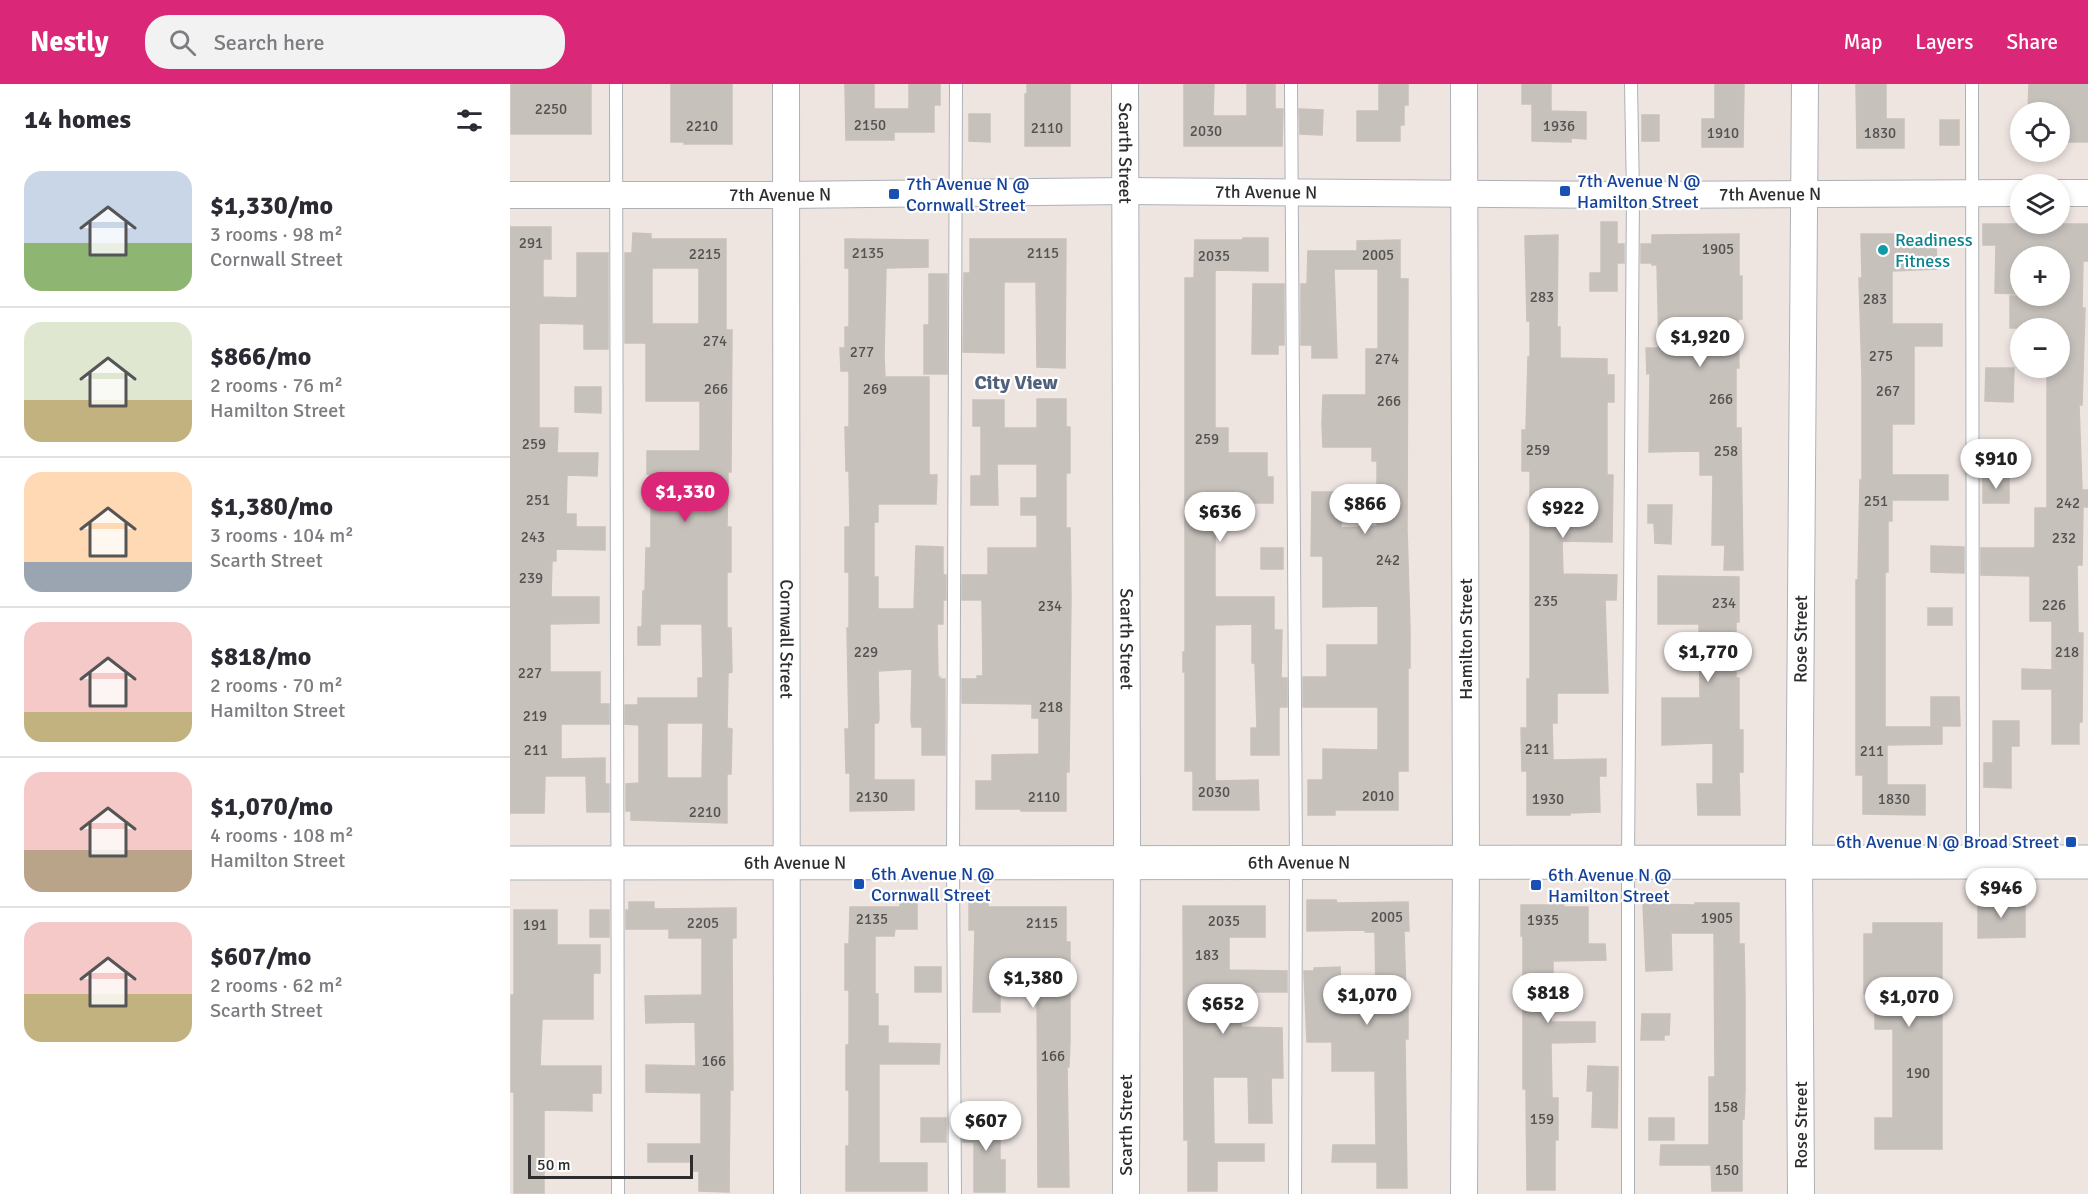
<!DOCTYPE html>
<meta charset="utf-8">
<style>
body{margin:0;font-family:Signika,sans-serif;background:#f2f2f3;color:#2b2b33;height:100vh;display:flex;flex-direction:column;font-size:22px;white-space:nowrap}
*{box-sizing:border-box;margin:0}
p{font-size:20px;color:#7c7c81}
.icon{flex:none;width:33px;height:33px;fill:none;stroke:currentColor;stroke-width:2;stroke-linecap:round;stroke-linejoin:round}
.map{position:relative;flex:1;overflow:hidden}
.panel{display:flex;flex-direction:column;background:#fff;width:510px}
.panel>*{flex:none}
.fabs{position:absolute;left:1500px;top:18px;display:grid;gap:12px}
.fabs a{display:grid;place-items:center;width:60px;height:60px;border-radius:50%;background:#fff;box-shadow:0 3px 9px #0003;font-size:30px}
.scale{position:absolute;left:18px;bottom:15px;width:165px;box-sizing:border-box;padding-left:6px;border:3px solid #2d2d2d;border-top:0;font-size:16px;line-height:21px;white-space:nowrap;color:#2d2d2d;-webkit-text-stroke:4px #fff;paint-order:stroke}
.price{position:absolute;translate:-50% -51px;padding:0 14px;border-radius:21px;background:#fff;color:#222;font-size:20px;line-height:39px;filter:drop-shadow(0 2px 3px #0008)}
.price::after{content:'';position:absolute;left:50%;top:36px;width:18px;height:14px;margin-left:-9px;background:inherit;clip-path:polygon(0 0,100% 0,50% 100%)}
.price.selected{background:#db2777;color:#fff}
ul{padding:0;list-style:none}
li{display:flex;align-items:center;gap:18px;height:150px;padding:0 24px}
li+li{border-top:2px solid #e1e1e2}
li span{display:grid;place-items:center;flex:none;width:168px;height:120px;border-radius:18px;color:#555}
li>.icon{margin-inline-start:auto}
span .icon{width:72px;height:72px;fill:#fffc;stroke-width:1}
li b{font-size:26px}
h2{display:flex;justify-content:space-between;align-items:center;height:72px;padding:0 24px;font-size:26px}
header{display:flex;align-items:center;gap:36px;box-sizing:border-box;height:84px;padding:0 30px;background:#db2777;color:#fff}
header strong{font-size:28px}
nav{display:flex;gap:33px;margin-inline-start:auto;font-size:21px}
.search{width:420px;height:54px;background:#f2f2f3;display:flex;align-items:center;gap:15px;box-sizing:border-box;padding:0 21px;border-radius:24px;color:#7c7c81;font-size:22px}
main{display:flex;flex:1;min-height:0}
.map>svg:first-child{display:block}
.building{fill:#c7c1bc;stroke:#c9c1ba;stroke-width:1.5;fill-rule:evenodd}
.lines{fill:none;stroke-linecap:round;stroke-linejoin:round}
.lane-casing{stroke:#adb2b8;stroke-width:14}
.street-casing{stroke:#adb2b8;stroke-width:28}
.secondary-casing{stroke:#adb2b8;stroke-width:35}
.lane{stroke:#fff;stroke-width:12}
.street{stroke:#fff;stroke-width:26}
.secondary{stroke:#fff;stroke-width:33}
.transit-dot{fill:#1a4fb4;stroke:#fff;stroke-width:2}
.culture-dot{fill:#0f9aa8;stroke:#fff;stroke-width:2}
.labels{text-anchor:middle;stroke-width:4.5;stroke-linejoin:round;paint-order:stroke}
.number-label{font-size:15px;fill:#545251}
.street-label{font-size:18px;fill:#2d2d2d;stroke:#fff}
.transit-label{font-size:18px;fill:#164399;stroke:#fff;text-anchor:start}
.culture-label{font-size:18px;fill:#0d838f;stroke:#fff;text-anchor:start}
.neighbourhood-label{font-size:20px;font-weight:bold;fill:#4f617c;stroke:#fff}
</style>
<header>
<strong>Nestly</strong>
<div class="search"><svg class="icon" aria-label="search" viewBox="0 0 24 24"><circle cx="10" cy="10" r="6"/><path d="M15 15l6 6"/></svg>Search here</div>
<nav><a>Map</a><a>Layers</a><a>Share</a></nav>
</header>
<main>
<section class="panel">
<h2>14 homes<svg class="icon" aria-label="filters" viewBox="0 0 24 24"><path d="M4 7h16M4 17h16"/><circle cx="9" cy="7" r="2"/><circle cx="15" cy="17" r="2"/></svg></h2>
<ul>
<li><span style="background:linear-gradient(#c9d6e8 60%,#8fb573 0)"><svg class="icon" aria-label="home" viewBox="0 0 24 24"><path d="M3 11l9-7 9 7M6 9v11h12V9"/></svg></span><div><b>$1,330/mo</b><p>3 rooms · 98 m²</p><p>Cornwall Street</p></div></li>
<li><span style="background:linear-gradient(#dfe7d0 65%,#c2b280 0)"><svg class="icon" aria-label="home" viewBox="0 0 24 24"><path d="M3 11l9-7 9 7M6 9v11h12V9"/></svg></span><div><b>$866/mo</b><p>2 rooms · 76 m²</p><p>Hamilton Street</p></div></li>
<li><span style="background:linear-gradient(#ffd9b3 75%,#9aa5b1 0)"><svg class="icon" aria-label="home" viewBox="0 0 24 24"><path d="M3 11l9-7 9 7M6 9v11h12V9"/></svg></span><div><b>$1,380/mo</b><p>3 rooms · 104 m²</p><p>Scarth Street</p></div></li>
<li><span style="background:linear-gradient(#f6c9c9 75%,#c2b280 0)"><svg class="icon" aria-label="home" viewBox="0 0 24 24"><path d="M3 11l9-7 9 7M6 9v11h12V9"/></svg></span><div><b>$818/mo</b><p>2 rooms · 70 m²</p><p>Hamilton Street</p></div></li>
<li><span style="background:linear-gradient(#f6c9c9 65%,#b9a48a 0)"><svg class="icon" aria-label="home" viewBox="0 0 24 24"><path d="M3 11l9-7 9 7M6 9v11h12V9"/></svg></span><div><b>$1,070/mo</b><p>4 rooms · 108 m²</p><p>Hamilton Street</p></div></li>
<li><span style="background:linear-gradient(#f6c9c9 60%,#c2b280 0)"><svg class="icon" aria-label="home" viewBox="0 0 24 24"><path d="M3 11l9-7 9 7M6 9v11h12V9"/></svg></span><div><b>$607/mo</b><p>2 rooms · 62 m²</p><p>Scarth Street</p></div></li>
</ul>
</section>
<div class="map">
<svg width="1578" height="1110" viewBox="0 0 1578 1110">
<rect width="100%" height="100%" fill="#eee5e1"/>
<g class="building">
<rect x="1" y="0" width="80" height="50"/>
<polygon points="161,0 222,0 222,60 174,60 174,58 161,58"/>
<polygon points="335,0 364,0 364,25 399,25 399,0 430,0 430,21 424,21 424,48 384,48 384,56 336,56"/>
<polygon points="517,0 560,0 560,62 515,62 515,10 517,10"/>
<polygon points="674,0 704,0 703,32 737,32 737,0 765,0 765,25 773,25 772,62 674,62"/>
<polygon points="869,0 898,0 898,21 894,21 894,41 890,41 890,57 847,57 847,27 869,27"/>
<polygon points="1012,0 1041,0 1041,27 1076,28 1076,55 1061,54 1061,58 1022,57 1022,20 1012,20"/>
<polygon points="1205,0 1234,0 1233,63 1192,63 1192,35 1205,35"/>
<polygon points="1346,0 1376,0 1376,35 1394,35 1394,64 1347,64"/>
<polygon points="1519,0 1578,0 1578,58 1550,58 1550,28 1518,28"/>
<polygon points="789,25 813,26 812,51 790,50"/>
<polygon points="459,30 480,30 480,58 459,57"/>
<rect x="1132" y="31" width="17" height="26"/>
<rect x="1430" y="36" width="19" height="25"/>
<polygon points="1091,138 1107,138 1107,160 1114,160 1114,179 1107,179 1107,207 1080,207 1080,189 1091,189"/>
<polygon points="1473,140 1578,140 1578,177 1573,177 1572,224 1575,224 1572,321 1569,321 1572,406 1578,406 1578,423 1573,423 1572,481 1567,481 1568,549 1573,549 1572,638 1569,638 1569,660 1542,660 1542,605 1512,605 1512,585 1542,586 1542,537 1520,537 1520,492 1471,491 1471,464 1525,464 1525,424 1537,424 1537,284 1550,284 1550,244 1500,244 1500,212 1550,212 1550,172 1510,172 1510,210 1485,209 1486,161 1473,161"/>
<polygon points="0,143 41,143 41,175 33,175 33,213 67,214 67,169 98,169 98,265 74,265 74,240 29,239 29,344 48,344 47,369 88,369 87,392 57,391 56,430 66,430 66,443 95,443 95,466 46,465 46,477 42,477 41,513 89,513 89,539 40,540 40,588 90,588 90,620 99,620 99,640 51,640 51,675 95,674 95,700 99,700 99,728 77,728 76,692 35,692 34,729 0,729"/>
<path d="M123,149L141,150V155H216V246H222L221,388H218L217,443H221V488H217V544H221L222,588L218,589L217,644L222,645L221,690H217V739L121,736V727H116V700L129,699V641L115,640V621H128V614H188V594H193L192,540H150V561H128V543H132L133,507H135L136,464H141V390H137V367H190V317H136V259H115V169H122ZM142,184H189V240H142ZM157,639H193L192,694H157Z"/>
<polygon points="1229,150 1229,192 1232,192 1232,235 1228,235 1229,284 1226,284 1226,344 1231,344 1233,486 1214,486 1215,461 1202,461 1203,391 1190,391 1190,367 1139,368 1140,289 1137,290 1136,264 1149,264 1147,181 1142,181 1142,179 1131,179 1131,160 1142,160 1142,151"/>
<polygon points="1351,150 1394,150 1394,158 1426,157 1427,185 1382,187 1382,240 1432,240 1432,262 1404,262 1404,340 1382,340 1382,391 1438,391 1438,416 1382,416 1382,437 1378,437 1378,488 1375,488 1375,643 1432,643 1432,660 1377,661 1377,701 1415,701 1415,731 1353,730 1353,691 1346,691 1346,496 1348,496 1350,396 1352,396 1352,292 1349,194 1352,194"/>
<polygon points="1048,151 1047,243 1050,243 1050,274 1097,275 1097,291 1104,291 1104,318 1097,318 1097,391 1103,391 1102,458 1052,457 1053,490 1107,491 1106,516 1095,516 1098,609 1047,609 1047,639 1042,639 1043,676 1096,675 1096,692 1089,692 1090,728 1060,729 1060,731 1017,731 1017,687 1012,687 1011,644 1017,644 1017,595 1020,595 1020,387 1012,387 1012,346 1016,346 1018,273 1020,273 1020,237 1017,237 1015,152"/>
<polygon points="733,154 758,154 758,187 705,186 705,344 718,344 718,369 757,369 757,393 763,393 763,419 705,419 705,513 764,513 764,546 772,546 771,594 777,594 777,623 769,623 769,671 741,671 741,644 747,644 745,579 742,579 742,540 705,541 705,697 748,696 749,726 683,726 683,687 675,687 675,588 673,588 673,568 675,568 675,194 684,194 685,156 733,156"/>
<polygon points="335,155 418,156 418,183 376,184 374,273 375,293 419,293 419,391 427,391 426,420 368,420 368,438 364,438 364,493 368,493 368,525 404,525 406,462 433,463 433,491 436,491 436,516 433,516 433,540 427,540 428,593 430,593 429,595 435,595 435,671 412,671 412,643 402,643 401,636 402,585 368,587 369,636 368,639 364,639 364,696 404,696 404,726 340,727 340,689 336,689 335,645 339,645 337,544 339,544 339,488 335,488 335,443 340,443 339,387 336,387 335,343 339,343 339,287 331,287 330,264 335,264 335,243 339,243 339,184 335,184"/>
<polygon points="460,155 556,155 555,284 527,283 526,198 494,198 494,269 453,268 454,189 460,189"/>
<polygon points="890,156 890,195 898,195 897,445 900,545 900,584 898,584 898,687 888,687 888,726 825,726 825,731 798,731 798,696 813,696 813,665 868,666 868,623 793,623 793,593 817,593 817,561 868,561 868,522 813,523 813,472 801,472 802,408 831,408 831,444 867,442 867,377 862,377 862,363 813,363 812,339 813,311 856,311 856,265 868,265 868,185 824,185 827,274 802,274 802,261 791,261 791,200 797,200 798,167 847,167 847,157"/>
<polygon points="419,190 437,190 437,290 414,290 414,241 419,241"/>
<polygon points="743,200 774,200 774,261 768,261 768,270 742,270"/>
<polygon points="1476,284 1504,284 1503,318 1475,317"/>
<polygon points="65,303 91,303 91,329 65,328"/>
<polygon points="527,315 556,315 556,343 560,343 560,389 556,389 556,444 560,444 561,512 559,688 556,688 556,727 511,727 511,725 466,725 466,697 482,697 482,671 529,670 529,634 522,634 522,620 452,619 452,595 467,595 467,592 473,592 472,516 452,516 452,491 478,491 478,464 527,464 527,431 511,431 511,414 527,414 527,380 487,380 488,421 461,421 461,392 471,392 471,342 463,342 463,316 494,316 494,344 527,344"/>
<rect x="1473" y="392" width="26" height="27"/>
<polygon points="1138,421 1162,421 1161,460 1145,459 1144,439 1138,439"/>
<polygon points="1421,462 1454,463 1454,489 1421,488"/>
<rect x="751" y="464" width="22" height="21"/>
<polygon points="1148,492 1229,493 1229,538 1226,538 1226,594 1229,594 1229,646 1233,646 1233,688 1229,688 1230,731 1188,731 1187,700 1203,700 1203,659 1152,661 1152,614 1190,614 1189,540 1148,540"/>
<rect x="1418" y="524" width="24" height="17"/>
<polygon points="1421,613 1449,613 1450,642 1421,642"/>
<polygon points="1483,637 1509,637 1509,662 1501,662 1501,704 1474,703 1474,679 1483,679"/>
<polygon points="797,816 826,816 827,819 898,818 899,847 894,847 896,911 898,911 898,955 895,955 897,1104 867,1104 867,1078 822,1078 823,1061 866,1061 865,987 822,987 822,958 797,958 794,887 804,887 804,884 830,883 831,911 866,911 865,848 855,848 855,846 797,847"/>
<polygon points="1468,816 1515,816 1515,853 1468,854"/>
<polygon points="119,818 144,818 144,825 226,824 226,854 222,854 223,1006 220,1006 219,1108 189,1107 189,1087 181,1087 181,1078 138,1078 138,1060 191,1060 191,1009 136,1008 136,981 186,982 185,938 136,939 135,912 192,911 192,854 159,854 159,845 116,845 116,826 119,826"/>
<polygon points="390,818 407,818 407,845 385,845 384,852 365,852 365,910 368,910 368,942 378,942 378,959 430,960 429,980 369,980 369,1079 417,1079 417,1107 336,1107 336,1062 339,1062 339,1006 336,1006 336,961 339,961 339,906 335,906 335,860 339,860 340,823 390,823"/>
<polygon points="459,819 478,819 478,823 556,823 556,858 560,858 560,956 559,983 557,983 559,1103 528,1103 527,888 492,888 492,890 490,890 490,928 463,928 465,846 459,846"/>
<polygon points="1185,819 1229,819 1229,860 1234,860 1235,910 1235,1006 1234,1035 1232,1035 1232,1107 1202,1107 1201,1081 1150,1081 1151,1061 1199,1061 1199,993 1205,993 1204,849 1161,849 1162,886 1136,887 1133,820 1185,821"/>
<polygon points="1011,821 1054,821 1054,823 1078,823 1078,860 1095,860 1096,876 1043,877 1043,904 1041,904 1041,938 1085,938 1085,958 1041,959 1042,1014 1048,1014 1048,1056 1045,1056 1045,1106 1017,1106 1016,1005 1013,1005 1013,852 1011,852"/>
<polygon points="673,822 755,822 755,853 719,853 719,886 777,887 777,908 731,908 731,943 772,944 773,994 761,994 762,1039 739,1039 738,993 703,993 704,1060 754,1060 754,1077 707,1077 707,1107 678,1107 678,1056 674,1056"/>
<polygon points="4,826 47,826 47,861 90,861 90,889 83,889 83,935 32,935 30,982 91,982 91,1009 82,1009 82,1027 34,1026 34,1109 4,1109 4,1008 1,1008 1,911 4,911"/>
<rect x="80" y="826" width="19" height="27"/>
<polygon points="1363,839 1432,839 1432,1065 1365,1065 1365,1034 1383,1034 1383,945 1365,945 1365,910 1354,910 1354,850 1363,850"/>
<rect x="405" y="883" width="26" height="25"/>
<polygon points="1132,930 1160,930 1159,951 1154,951 1154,956 1131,956"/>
<polygon points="1078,982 1108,983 1107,1044 1082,1043 1083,1007 1077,1007"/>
<polygon points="464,1030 490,1030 490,1076 495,1076 495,1108 464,1108 464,1058 453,1058 453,1034 464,1034"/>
<rect x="411" y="1034" width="25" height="24"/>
<rect x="1139" y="1034" width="25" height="22"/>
</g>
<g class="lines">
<g class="lane-casing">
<g id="lane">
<polyline points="106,0 108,1110"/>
<polyline points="781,0 786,778 785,1110"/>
<polyline points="1462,0 1463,777"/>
<polyline points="445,1110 443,779 446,0"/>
<polyline points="1118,1110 1118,778 1123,111 1121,0"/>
</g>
</g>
<g class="street-casing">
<g id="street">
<path id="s1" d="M276,0L277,1110"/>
<path id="s2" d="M615,0L617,739L616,1110"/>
<polyline points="1550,109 1578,109"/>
<path id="s3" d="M0,111H276L616,107L1123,111L1510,109"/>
<polyline points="954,1110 956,778 954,0"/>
<path id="s4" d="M1291,1110L1289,778L1295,0"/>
</g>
</g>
<g class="secondary-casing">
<g id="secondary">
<path id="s5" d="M0,779L1578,778"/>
</g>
</g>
<use href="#lane" class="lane"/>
<use href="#street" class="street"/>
<use href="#secondary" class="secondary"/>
</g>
<g class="transit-dot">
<rect x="1049" y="101" width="12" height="12" rx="3"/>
<rect x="378" y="104" width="12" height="12" rx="3"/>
<rect x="1555" y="752" width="12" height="12" rx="3"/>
<rect x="343" y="794" width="12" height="12" rx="3"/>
<rect x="1020" y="795" width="12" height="12" rx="3"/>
</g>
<circle class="culture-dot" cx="1373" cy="166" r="6"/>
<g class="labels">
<g class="number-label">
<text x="41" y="30">2250</text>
<text x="360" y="46">2150</text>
<text x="192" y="47">2210</text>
<text x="1049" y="47">1936</text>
<text x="537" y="49">2110</text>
<text x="696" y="52">2030</text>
<text x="1213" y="54">1910</text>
<text x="1370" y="54">1830</text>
<text x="21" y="164">291</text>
<text x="1208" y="170">1905</text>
<text x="358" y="174">2135</text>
<text x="533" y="174">2115</text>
<text x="195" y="175">2215</text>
<text x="868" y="176">2005</text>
<text x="704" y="177">2035</text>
<text x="1032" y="218">283</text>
<text x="1365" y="220">283</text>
<text x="205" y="262">274</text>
<text x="352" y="273">277</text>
<text x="1371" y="277">275</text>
<text x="877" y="280">274</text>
<text x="206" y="310">266</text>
<text x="365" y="310">269</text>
<text x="1378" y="312">267</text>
<text x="1211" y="320">266</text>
<text x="879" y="322">266</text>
<text x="697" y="360">259</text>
<text x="24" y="365">259</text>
<text x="1028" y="371">259</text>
<text x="1216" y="372">258</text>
<text x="28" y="421">251</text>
<text x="1366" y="422">251</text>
<text x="1558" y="424">242</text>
<text x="23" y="458">243</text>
<text x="1554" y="459">232</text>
<text x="878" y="481">242</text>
<text x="21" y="499">239</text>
<text x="1036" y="522">235</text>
<text x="1214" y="524">234</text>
<text x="1544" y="526">226</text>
<text x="540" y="527">234</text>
<text x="356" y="573">229</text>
<text x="1557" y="573">218</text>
<text x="20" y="594">227</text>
<text x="541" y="628">218</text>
<text x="25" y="637">219</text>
<text x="1027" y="670">211</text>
<text x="26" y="671">211</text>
<text x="1362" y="672">211</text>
<text x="704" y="713">2030</text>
<text x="868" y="717">2010</text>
<text x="362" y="718">2130</text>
<text x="534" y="718">2110</text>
<text x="1038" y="720">1930</text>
<text x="1384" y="720">1830</text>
<text x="195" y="733">2210</text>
<text x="877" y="838">2005</text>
<text x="1207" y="839">1905</text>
<text x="362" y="840">2135</text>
<text x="1033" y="841">1935</text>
<text x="714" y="842">2035</text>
<text x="193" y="844">2205</text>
<text x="532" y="844">2115</text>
<text x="25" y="846">191</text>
<text x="697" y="876">183</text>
<text x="543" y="977">166</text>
<text x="204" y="982">166</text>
<text x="1408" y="994">190</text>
<text x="1216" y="1028">158</text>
<text x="1032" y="1040">159</text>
<text x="1217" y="1091">150</text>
</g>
<g class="street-label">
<text dy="6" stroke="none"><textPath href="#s2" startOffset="69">Scarth Street</textPath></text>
<text dy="6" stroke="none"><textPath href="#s3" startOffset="756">7th Avenue N</textPath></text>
<text dy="6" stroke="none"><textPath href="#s3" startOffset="270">7th Avenue N</textPath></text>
<text dy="6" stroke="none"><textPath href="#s3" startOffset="1260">7th Avenue N</textPath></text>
<text dy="6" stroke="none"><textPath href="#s1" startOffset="555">Cornwall Street</textPath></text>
<text dy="6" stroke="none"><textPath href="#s2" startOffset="555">Scarth Street</textPath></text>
<text transform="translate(956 555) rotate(-90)" y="6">Hamilton Street</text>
<text dy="6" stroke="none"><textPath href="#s4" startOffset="555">Rose Street</textPath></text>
<text dy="6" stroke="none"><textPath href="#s5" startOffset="789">6th Avenue N</textPath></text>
<text dy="6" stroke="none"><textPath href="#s5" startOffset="285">6th Avenue N</textPath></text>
<text transform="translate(616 1041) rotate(-90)" y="6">Scarth Street</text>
<text transform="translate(1291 1041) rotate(-90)" y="6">Rose Street</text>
</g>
<g class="transit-label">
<text x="1067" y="103">7th Avenue N @<tspan x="1067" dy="21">Hamilton Street</tspan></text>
<text x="396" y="106">7th Avenue N @<tspan x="396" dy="21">Cornwall Street</tspan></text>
<text x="1549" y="764" text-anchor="end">6th Avenue N @ Broad Street</text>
<text x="361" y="796">6th Avenue N @<tspan x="361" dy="21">Cornwall Street</tspan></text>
<text x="1038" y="797">6th Avenue N @<tspan x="1038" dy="21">Hamilton Street</tspan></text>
</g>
<g class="culture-label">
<text x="1385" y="162">Readiness<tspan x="1385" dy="21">Fitness</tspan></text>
</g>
<g class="neighbourhood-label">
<text x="506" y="305">City View</text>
</g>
</g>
</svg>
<div class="fabs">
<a><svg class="icon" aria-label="locate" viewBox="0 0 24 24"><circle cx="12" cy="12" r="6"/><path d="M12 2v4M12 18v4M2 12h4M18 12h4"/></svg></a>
<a><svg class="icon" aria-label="layers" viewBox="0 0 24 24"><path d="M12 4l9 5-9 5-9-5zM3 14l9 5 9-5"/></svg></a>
<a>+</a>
<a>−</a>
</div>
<div class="scale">50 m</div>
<b class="price" style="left:1190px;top:284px">$1,920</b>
<b class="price" style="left:1486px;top:406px">$910</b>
<b class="price selected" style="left:175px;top:439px">$1,330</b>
<b class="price" style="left:855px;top:451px">$866</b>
<b class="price" style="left:1053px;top:455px">$922</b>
<b class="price" style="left:710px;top:459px">$636</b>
<b class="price" style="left:1198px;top:599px">$1,770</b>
<b class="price" style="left:1491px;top:835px">$946</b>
<b class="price" style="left:523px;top:925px">$1,380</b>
<b class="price" style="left:1038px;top:940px">$818</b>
<b class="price" style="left:857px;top:942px">$1,070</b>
<b class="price" style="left:1399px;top:944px">$1,070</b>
<b class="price" style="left:713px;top:951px">$652</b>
<b class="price" style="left:476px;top:1068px">$607</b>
</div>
</main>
